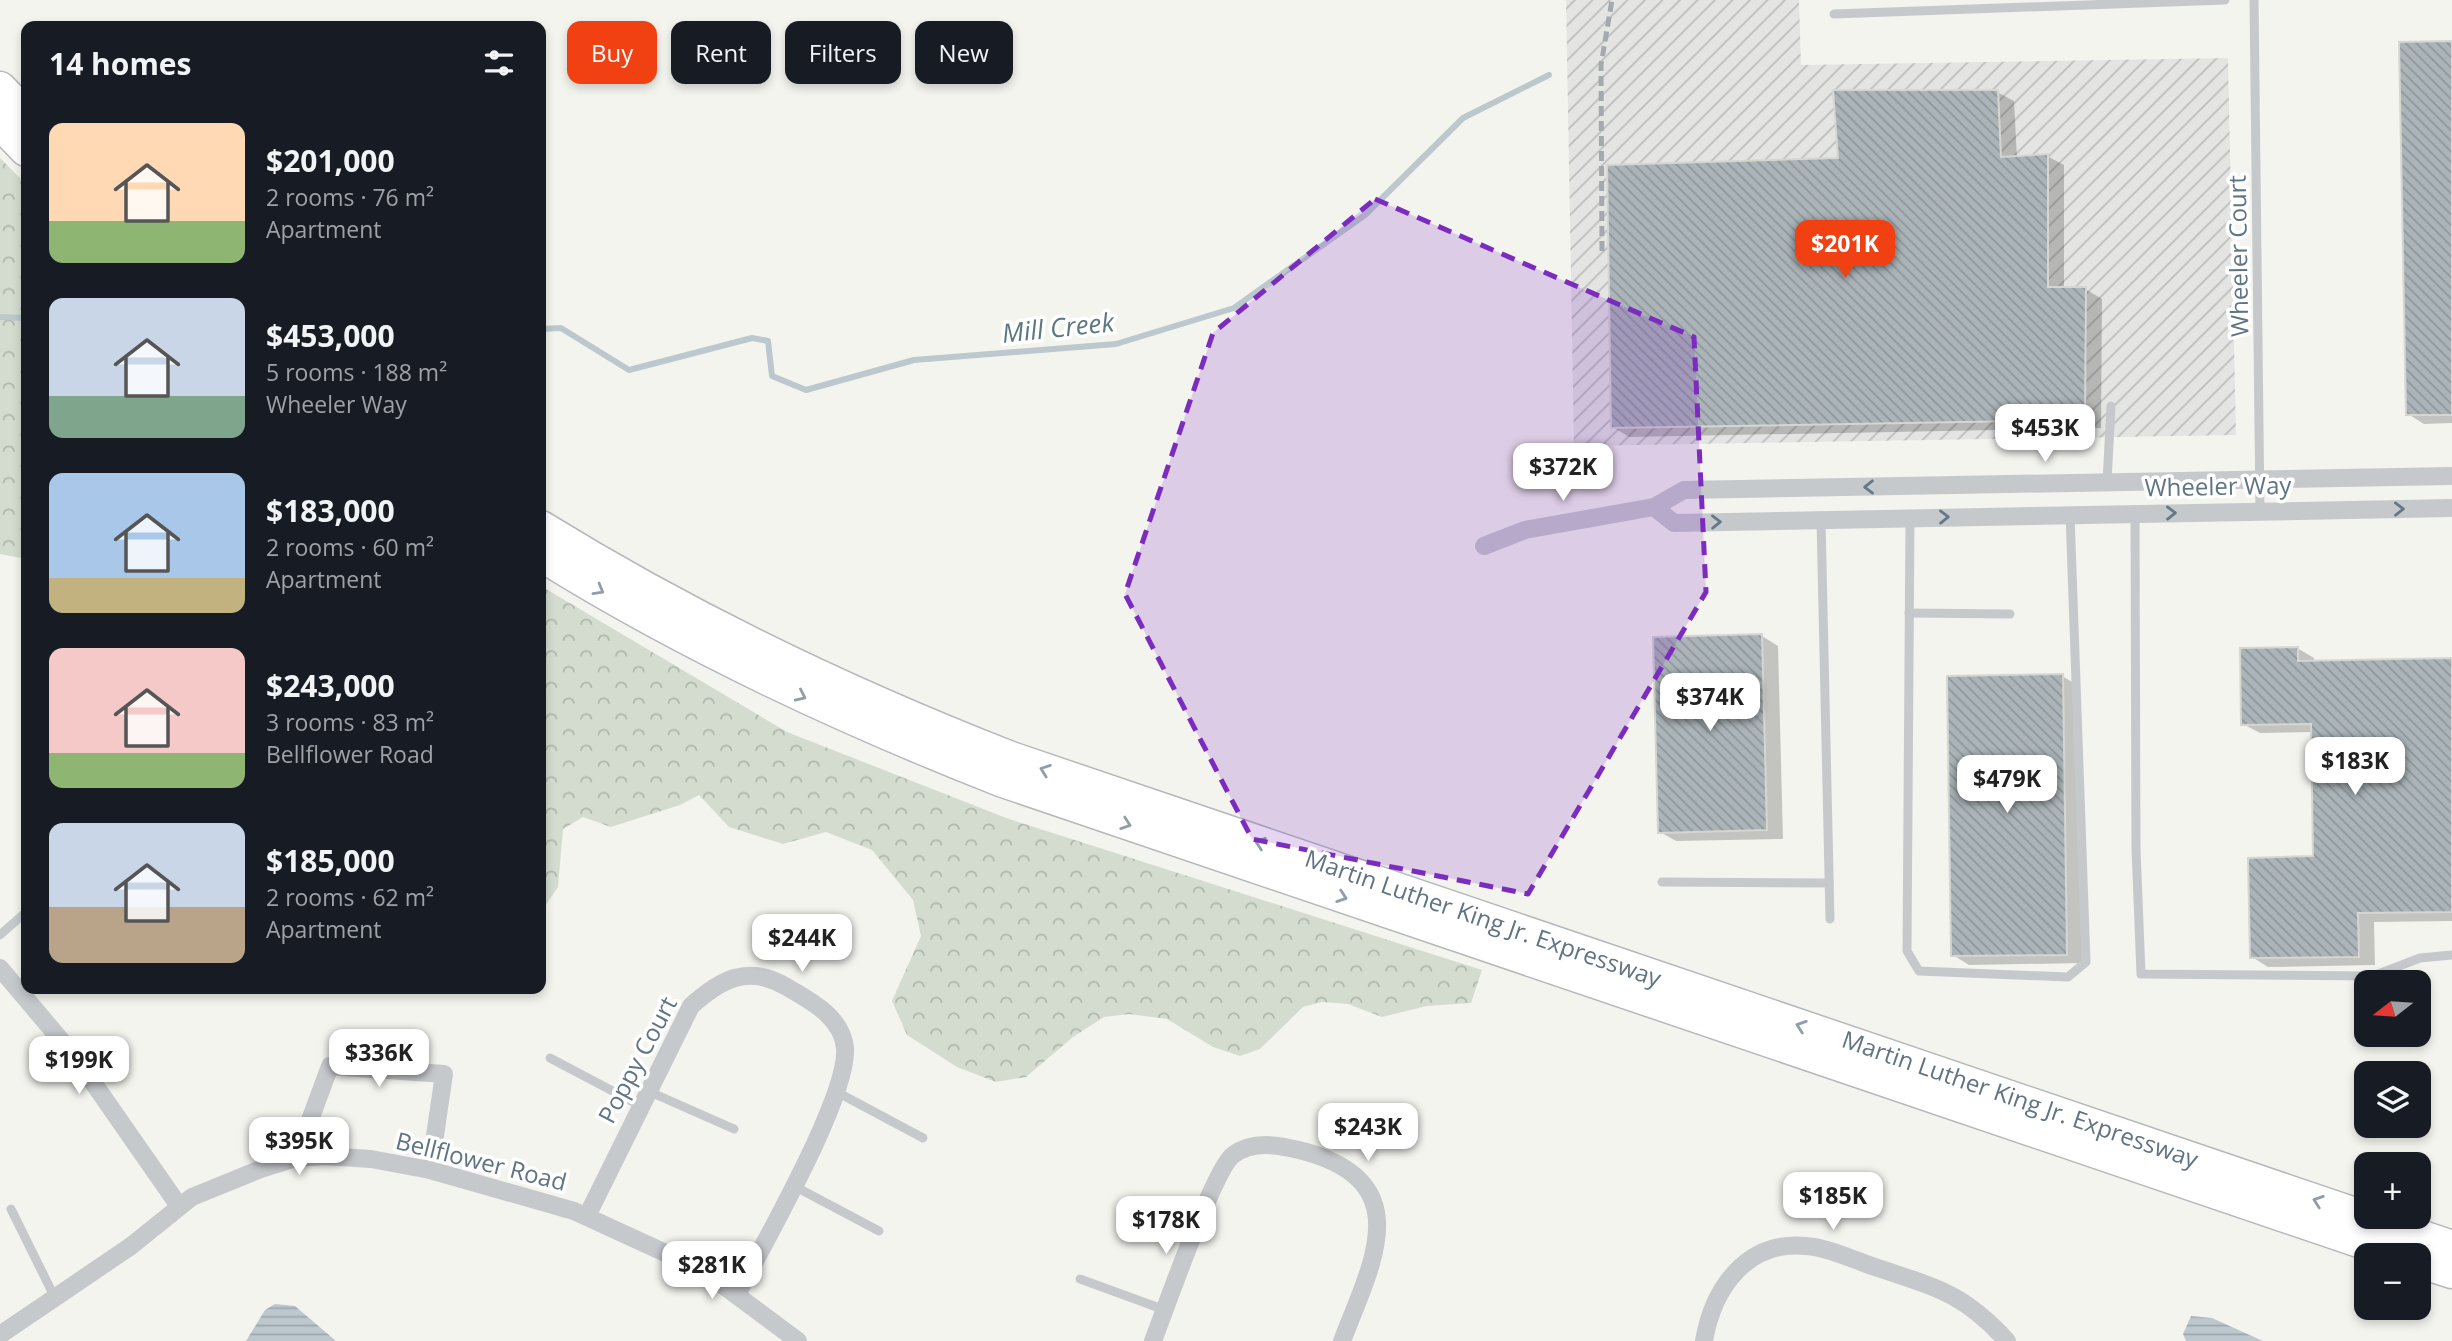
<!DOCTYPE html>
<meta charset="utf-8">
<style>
body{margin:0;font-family:"Open Sans",sans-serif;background:#20242c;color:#f1f3f6;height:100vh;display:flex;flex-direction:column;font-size:26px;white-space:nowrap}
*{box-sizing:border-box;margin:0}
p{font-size:23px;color:#9ea1a6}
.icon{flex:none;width:38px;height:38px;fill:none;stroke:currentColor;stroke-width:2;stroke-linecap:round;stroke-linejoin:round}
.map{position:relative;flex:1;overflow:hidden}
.sheet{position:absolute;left:21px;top:21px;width:525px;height:973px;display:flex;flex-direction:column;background:#171b24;border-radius:14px;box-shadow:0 4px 10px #0003}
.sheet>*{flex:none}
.hud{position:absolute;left:567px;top:21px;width:665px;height:63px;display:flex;gap:14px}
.needle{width:46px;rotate:253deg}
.controls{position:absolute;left:2354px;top:970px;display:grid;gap:14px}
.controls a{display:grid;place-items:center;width:77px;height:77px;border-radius:14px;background:#171b24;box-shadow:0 4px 10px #0003;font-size:35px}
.price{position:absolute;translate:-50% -60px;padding:0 16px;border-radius:14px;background:#fff;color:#222;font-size:23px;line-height:46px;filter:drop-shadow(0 2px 4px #0008)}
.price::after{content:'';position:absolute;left:50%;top:42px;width:21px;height:16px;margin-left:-10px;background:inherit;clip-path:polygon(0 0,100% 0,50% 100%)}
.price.on{background:#f14112;color:#fff}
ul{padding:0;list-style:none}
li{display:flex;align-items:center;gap:21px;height:175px;padding:0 28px}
li span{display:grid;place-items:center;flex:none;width:196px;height:140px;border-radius:14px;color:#555}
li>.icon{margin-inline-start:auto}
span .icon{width:84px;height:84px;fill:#fffc;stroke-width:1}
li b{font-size:30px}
h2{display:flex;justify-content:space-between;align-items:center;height:84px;padding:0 28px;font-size:30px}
.tag{padding:0 24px;border-radius:14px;background:#171b24;box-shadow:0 4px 10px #0003;font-size:24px;line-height:63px}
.tag.on{background:#f14112;color:#fff}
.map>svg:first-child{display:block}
.industrial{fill:url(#industrial-furrows)}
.forest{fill:url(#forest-crowns)}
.water{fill:url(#water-rules)}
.shadow{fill:#0003}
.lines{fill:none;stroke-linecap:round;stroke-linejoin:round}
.stream{stroke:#bcc8cd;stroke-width:6}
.building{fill:url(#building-back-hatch);stroke:#d5d5d2;stroke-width:2}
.motorway-casing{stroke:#b5b9bc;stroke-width:35}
.service{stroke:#c6c9cc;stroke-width:9}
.minor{stroke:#c6c9cc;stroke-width:18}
.motorway{stroke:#fff;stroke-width:32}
.rail{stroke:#a3a9af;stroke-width:5;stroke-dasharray:10 5;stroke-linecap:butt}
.oneway{stroke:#657887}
.oneway2{stroke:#909ea8}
.marked{fill:#7b2cbf;fill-opacity:0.2;stroke:#7b2cbf;stroke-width:5;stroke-dasharray:14 9;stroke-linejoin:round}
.labels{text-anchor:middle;stroke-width:7;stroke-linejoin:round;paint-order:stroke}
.street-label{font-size:24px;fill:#607483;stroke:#fff}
.water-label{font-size:26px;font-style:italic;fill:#5b7781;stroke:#fff}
</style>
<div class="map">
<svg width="2452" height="1341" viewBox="0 0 2452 1341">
<defs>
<pattern id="industrial-furrows" width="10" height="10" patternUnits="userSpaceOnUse" patternTransform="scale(1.75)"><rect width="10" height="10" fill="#e4e5e3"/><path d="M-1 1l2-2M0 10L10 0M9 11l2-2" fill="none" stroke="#bcbebd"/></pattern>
<pattern id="forest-crowns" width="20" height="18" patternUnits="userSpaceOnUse" patternTransform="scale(1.75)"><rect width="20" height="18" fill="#d4dcd0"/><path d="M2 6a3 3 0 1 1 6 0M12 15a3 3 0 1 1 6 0" fill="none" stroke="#afb7ae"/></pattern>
<pattern id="water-rules" width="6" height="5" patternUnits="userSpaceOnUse" patternTransform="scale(1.75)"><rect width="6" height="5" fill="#bcc8cd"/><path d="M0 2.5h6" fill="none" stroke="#9ca7ac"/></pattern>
<pattern id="building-back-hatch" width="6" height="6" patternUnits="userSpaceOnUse" patternTransform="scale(1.75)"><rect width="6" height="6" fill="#abb4b8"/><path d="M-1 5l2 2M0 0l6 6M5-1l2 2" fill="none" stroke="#8f979b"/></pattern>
</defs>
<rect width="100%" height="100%" fill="#f4f4ef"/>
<polygon class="industrial" points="1566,0 1799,0 1801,65 2228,58 2236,435 1574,446"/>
<g class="forest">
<polygon points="0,158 26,184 26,559 0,554"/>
<polygon points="541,586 787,732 1009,819 1482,970 1471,1003 1427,1006 1382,1017 1348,1004 1322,1002 1303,1007 1260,1049 1240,1056 1213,1047 1167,1019 1129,1014 1104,1017 1073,1037 1026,1077 996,1082 957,1067 907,1035 892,1001 921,936 913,900 872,850 826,832 783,844 729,827 699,795 680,805 611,827 583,817 563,829 558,887 541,912"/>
</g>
<g class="water">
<polygon points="275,1304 295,1306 336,1341 246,1341 265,1310"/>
<polygon points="2191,1316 2212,1318 2263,1341 2186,1341 2183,1334"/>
</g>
<g class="shadow">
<polygon points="2452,43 2452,423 2424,424 2408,414"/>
<polygon points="1997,92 2014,101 2017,158 2047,156 2064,165 2064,289 2085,289 2102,299 2101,428 1629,437 1613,427 1840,160"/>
<polygon points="1762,636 1778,646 1783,839 1676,841 1660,832"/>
<polygon points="2297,648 2314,658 2314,662 2452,660 2452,921 2374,922 2375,965 2268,967 2252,957 2315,858 2313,732 2260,733 2243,724"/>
<polygon points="2062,676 2079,686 2083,963 1969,965 1953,955"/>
</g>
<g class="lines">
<g class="stream">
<polyline points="0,317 26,318"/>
<polyline points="541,329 561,328 629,370 752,338 768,341 772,376 806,390 914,360 1116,344 1234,308 1365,215 1463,118 1549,75"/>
</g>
</g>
<g class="building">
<polygon points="2452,41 2452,415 2406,415 2399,42"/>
<polygon points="1833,90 1998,90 2001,157 2048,154 2048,287 2086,287 2085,420 1611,428 1607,165 1838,158"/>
<polygon points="1762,634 1767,830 1658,833 1653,637"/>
<polygon points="2298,647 2298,661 2452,658 2452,912 2358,913 2359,957 2250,958 2248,858 2313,856 2311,724 2241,725 2240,648"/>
<polygon points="2063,674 2067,955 1951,956 1947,676"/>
</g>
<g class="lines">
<g class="motorway-casing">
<g id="motorway">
<polyline points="0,88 26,115"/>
<polyline points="0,123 26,150"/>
<path d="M541,527C690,619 847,694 1011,758L2452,1247"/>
<path d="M541,555C687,646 842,718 1003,781L2400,1255"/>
<polyline points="2418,1261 2452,1272"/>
</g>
</g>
<g class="service">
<polyline points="2254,0 2260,511"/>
<polyline points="1834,14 2225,0"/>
<polyline points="2107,482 2111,406"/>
<polyline points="2135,514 2136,849 2141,974 2373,976 2420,958 2452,955"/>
<polyline points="1910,518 1907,951 1919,971 2068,977 2086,962 2070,514"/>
<polyline points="1821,520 1830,919"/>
<polyline points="1909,613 2010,614"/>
<polyline points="1662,882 1829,883"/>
<polyline points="0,935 26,912"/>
<polyline points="550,1058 641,1106"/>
<polyline points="648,1091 734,1129"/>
<polyline points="835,1091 923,1138"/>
<polyline points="794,1186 879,1231"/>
<polyline points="11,1209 55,1298"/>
<polyline points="1080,1279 1165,1310"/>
</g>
<g class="minor">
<polyline points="1654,507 1674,523 2452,508"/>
<polyline points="1484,546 1525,530 1654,507 1684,490 2452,476"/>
<polyline points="0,968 76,1058 179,1206"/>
<polyline points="296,1158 330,1066 444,1074 430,1170"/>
<path d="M587,1216L691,1006C720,980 747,964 785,986C809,1000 842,1016 845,1048C849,1096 762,1246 737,1295"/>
<polyline points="0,1335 131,1246 192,1197 261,1169 296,1158 325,1156 371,1159 430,1170 574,1211 672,1256 716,1280 798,1341"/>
<path d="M1153,1341C1165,1310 1214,1169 1233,1155C1253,1140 1278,1145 1299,1150C1419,1180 1373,1261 1342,1341"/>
<path d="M1704,1341C1713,1288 1747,1240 1806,1246C1831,1248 1855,1261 1878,1268C1937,1288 1963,1293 2007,1341"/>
</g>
<use href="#motorway" class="motorway"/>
<polyline class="rail" points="1602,251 1601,65 1612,0"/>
</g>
<defs><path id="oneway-chevron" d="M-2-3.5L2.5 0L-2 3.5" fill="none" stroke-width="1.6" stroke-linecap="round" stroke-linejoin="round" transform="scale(1.75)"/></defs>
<g class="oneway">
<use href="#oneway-chevron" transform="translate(1869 487) rotate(179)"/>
<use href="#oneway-chevron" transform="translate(2399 509) rotate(-1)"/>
<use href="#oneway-chevron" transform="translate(2171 513) rotate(-1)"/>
<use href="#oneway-chevron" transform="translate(1944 517) rotate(-1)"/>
<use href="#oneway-chevron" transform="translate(1716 522) rotate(-1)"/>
</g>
<g class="oneway2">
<use href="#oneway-chevron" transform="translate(599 590) rotate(30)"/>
<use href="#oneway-chevron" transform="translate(801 696) rotate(25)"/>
<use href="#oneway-chevron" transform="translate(1045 770) rotate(-160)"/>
<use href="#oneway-chevron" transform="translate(1126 824) rotate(19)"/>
<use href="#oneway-chevron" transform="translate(1260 843) rotate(-161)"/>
<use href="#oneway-chevron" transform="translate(1342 897) rotate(19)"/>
<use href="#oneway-chevron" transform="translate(1801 1026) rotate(-161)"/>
<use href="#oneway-chevron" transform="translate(2318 1201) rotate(-161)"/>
</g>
<path class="marked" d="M1375,199L1694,337L1706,592L1528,894L1252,839L1125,594L1213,333Z"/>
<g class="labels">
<g class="street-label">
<text transform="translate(2239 256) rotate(-91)" y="8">Wheeler Court</text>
<text transform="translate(2218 487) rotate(-1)" y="8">Wheeler Way</text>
<text transform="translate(1483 919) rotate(19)" y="8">Martin Luther King Jr. Expressway</text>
<text transform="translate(638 1060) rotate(-62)" y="8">Poppy Court</text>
<text transform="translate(2020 1100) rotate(19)" y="8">Martin Luther King Jr. Expressway</text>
<text transform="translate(481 1162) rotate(14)" y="8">Bellflower Road</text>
</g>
<g class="water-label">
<text transform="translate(1058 328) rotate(-6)" y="9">Mill Creek</text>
</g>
</g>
</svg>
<div class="controls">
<a><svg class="needle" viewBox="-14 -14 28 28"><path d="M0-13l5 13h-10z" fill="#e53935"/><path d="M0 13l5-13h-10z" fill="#9ea1a6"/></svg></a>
<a><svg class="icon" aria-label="layers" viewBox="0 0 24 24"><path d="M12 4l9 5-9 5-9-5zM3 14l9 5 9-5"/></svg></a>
<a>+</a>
<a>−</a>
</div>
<b class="price on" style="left:1845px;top:280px">$201K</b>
<b class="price" style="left:2045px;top:464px">$453K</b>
<b class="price" style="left:1563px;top:503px">$372K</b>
<b class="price" style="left:1710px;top:733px">$374K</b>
<b class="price" style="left:2355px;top:797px">$183K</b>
<b class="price" style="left:2007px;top:815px">$479K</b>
<b class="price" style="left:802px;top:974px">$244K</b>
<b class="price" style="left:379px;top:1089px">$336K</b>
<b class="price" style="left:79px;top:1096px">$199K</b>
<b class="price" style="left:1368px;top:1163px">$243K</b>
<b class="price" style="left:299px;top:1177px">$395K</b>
<b class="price" style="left:1833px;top:1232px">$185K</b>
<b class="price" style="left:1166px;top:1256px">$178K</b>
<b class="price" style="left:712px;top:1301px">$281K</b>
<div class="hud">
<a class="tag on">Buy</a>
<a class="tag">Rent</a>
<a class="tag">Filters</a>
<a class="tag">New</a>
</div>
<section class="sheet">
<h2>14 homes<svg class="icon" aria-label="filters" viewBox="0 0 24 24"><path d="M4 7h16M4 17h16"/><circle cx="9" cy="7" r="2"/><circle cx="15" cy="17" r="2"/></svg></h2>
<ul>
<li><span style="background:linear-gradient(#ffd9b3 70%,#8fb573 0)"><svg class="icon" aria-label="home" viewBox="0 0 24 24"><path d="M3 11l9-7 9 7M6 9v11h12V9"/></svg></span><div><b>$201,000</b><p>2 rooms · 76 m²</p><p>Apartment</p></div></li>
<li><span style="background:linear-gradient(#c9d6e8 70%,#7fa58c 0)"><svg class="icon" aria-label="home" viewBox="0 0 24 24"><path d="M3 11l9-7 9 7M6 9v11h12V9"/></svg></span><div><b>$453,000</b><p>5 rooms · 188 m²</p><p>Wheeler Way</p></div></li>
<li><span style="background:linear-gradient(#a9c7e8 75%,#c2b280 0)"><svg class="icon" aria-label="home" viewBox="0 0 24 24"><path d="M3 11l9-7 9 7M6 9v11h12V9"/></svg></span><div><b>$183,000</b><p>2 rooms · 60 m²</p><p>Apartment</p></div></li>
<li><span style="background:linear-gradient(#f6c9c9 75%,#8fb573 0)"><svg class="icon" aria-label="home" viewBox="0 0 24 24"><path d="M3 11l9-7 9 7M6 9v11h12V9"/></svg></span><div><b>$243,000</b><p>3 rooms · 83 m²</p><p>Bellflower Road</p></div></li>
<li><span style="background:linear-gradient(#c9d6e8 60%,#b9a48a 0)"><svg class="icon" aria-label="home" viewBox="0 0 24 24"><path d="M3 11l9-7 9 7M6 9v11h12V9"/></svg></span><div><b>$185,000</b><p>2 rooms · 62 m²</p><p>Apartment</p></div></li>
</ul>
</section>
</div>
